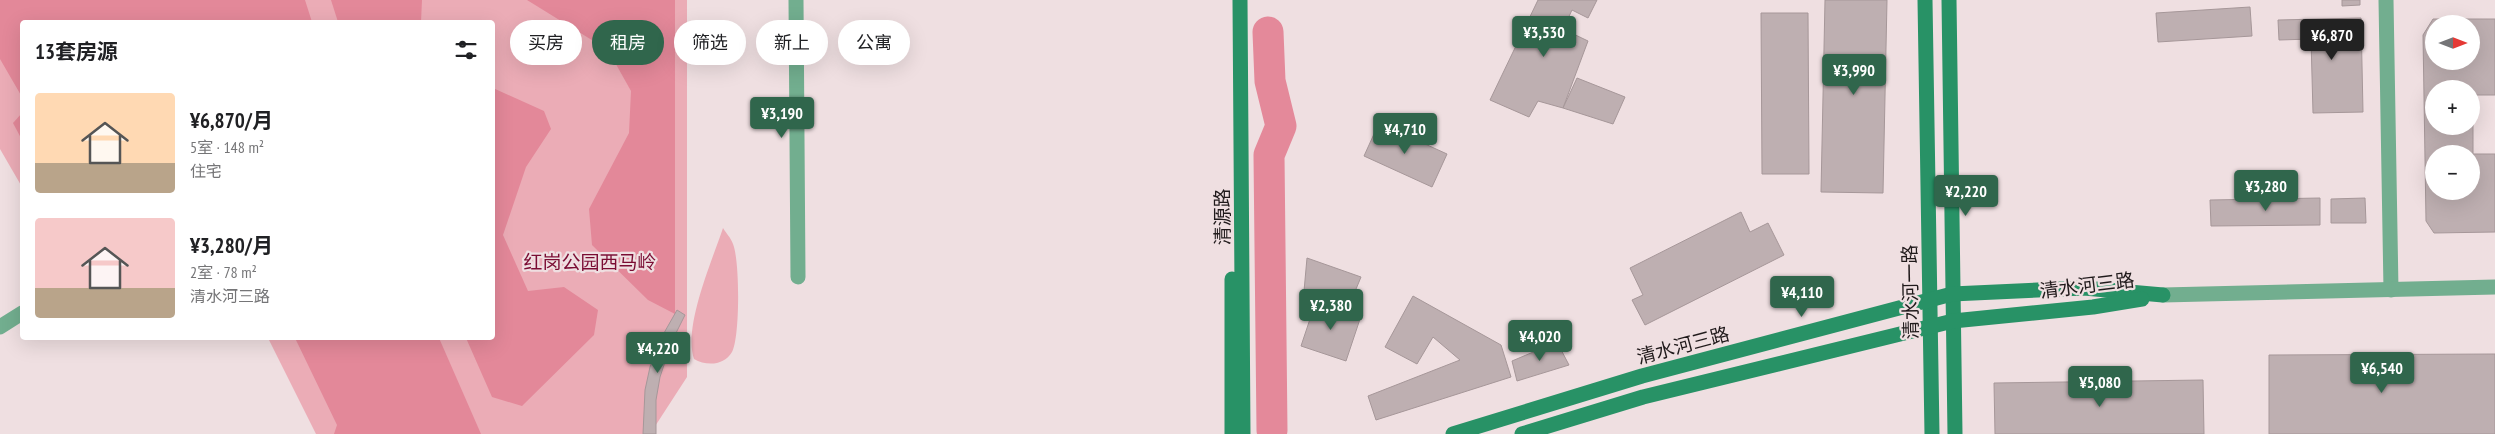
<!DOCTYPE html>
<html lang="zh">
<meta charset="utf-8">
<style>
body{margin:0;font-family:"PT Sans Narrow","Noto Sans SC",sans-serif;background:#f2f2f2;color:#202124;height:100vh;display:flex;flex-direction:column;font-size:19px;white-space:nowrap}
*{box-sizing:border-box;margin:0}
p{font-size:16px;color:#757577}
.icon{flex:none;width:28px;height:28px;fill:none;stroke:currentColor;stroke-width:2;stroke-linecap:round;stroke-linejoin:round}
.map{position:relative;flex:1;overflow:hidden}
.side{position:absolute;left:20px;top:20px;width:475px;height:320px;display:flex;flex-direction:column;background:#fff;border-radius:5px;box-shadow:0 5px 20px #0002}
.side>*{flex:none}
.top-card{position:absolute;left:510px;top:20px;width:475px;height:45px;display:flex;gap:10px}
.needle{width:32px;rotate:90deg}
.fabs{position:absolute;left:2425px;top:15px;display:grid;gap:10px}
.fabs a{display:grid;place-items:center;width:55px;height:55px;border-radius:50%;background:#fff;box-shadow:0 5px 20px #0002;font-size:25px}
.price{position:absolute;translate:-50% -42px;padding:0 11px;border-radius:5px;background:#30664c;color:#fff;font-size:16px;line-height:32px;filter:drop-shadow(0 1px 2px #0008)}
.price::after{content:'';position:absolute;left:50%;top:30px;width:15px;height:11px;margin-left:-8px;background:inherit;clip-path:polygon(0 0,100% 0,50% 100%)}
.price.on{background:#222;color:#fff}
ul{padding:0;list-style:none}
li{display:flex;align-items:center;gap:15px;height:125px;padding:0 15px}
li span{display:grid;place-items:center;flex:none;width:140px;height:100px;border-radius:5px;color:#555}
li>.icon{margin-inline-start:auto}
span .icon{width:60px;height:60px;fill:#fffc;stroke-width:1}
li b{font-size:21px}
h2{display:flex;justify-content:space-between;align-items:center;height:60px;padding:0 15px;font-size:21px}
.chip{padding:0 18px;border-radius:22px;background:#fff;box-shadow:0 5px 20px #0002;font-size:18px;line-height:45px}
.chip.on{background:#30664c;color:#fff}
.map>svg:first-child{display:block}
.green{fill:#ebacb6}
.forest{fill:#e38899}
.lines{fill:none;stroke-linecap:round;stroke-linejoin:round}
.river{stroke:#e4899a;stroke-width:31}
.building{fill:#beafb1;stroke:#a69799;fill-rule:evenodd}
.street{stroke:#72ae8f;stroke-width:15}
.secondary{stroke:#289266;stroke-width:15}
.labels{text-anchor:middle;stroke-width:4.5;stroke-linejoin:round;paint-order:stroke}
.street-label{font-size:19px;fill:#201a1b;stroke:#efdfe1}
.park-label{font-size:19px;fill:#7a0c33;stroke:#efdfe1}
</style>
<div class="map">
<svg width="2495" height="434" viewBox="0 0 2495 434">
<rect width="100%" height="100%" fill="#efdfe1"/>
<g class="green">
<polygon points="0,0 687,0 687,377 650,434 316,434 268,338 492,338 492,22 22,22 22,187 0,149"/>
<path d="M723,228C726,233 731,238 733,244C740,261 740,338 732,352C724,366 706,366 694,359C683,327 712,261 723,228Z"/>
</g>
<g class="forest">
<polygon points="0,0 305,0 312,22 22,22 22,97 0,59"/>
<polygon points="331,0 422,0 421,22 338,22"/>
<polygon points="527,0 675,0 675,314 648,300 592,245 589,209 629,133 631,91 608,50"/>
<polygon points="493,88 544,111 551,129 526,167 503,235 528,291 564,287 598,310 594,335 522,406 492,397 466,338 492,338"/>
<polygon points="22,113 22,140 13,123"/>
<polygon points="295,338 439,338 481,434 334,434 337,425"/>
</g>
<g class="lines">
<polyline class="river" points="1268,32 1270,81 1281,126 1269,155 1272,430"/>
</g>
<g class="building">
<polygon points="1538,0 1597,0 1588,18 1572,10 1563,29 1588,41 1563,108 1538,101 1529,117 1490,100"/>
<polygon points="1825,0 1887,0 1883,193 1821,192"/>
<polygon points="2342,0 2360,0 2360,5 2342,6"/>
<polygon points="2250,7 2252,36 2158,42 2156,13"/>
<polygon points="1761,13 1808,13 1809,174 1762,174"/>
<polygon points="2361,18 2363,112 2313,113 2311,39 2279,40 2278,20"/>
<path d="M2433,19H2495V95H2473V154H2495V232L2434,233L2426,221L2423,35ZM2434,24H2471V61H2434ZM2434,89H2471V126H2434ZM2434,154H2471V191H2434Z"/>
<polygon points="1577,78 1625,97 1613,124 1563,108"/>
<polygon points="1379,123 1447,154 1432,187 1364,156"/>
<polygon points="2320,198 2320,225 2211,226 2210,200"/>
<polygon points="2365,198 2366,223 2331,223 2331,199"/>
<polygon points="1741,212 1750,232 1768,223 1784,255 1645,325 1632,300 1643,295 1630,268"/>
<polygon points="1307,258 1361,277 1349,306 1304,291"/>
<polygon points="1413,296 1501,345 1511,377 1376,420 1368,396 1460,360 1433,337 1417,364 1385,347"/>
<polygon points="1316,301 1361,316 1346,361 1301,346"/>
<polygon points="677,310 685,315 672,341 660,377 656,400 656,434 643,434 645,390 650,367 664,333"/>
<polygon points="1557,342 1569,365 1517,381 1512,361"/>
<polygon points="2495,354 2495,434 2269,434 2269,355"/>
<polygon points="2203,380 2204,434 1995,434 1994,383"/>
</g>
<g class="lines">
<g class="street">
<polyline points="796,0 798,277"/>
<polyline points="2386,0 2391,290"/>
<polyline points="2163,295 2495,287"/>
<polyline points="0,327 22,313"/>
</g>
<g class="secondary">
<polyline points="1240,0 1243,434"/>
<polyline points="1925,0 1932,434"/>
<polyline points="1949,0 1955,434"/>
<polyline points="1232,279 1232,434"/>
<polyline points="1453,434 1642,376 1952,294 2084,288 2163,295"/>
<polyline points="1522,434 1643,397 1953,321 2093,307 2142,299"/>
</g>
</g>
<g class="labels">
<g class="street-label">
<text transform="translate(1222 217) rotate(-90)" y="7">清源路</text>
<text transform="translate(2087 285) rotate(-7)" y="7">清水河三路</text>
<text transform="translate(1910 292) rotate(-91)" y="7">清水河一路</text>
<text transform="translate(1683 345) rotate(-15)" y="7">清水河三路</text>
</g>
<g class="park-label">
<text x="590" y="269">红岗公园西马岭</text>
</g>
</g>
</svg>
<div class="fabs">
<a><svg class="needle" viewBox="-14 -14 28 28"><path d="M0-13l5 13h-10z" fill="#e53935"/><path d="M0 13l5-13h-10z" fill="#757577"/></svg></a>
<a>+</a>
<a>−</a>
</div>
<b class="price" style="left:1544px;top:58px">¥3,530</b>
<b class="price on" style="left:2332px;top:61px">¥6,870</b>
<b class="price" style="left:1854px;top:96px">¥3,990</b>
<b class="price" style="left:782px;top:139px">¥3,190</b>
<b class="price" style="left:1405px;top:155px">¥4,710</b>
<b class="price" style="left:2266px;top:212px">¥3,280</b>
<b class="price" style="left:1966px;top:217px">¥2,220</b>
<b class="price" style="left:1802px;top:318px">¥4,110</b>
<b class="price" style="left:1331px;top:331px">¥2,380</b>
<b class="price" style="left:1540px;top:362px">¥4,020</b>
<b class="price" style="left:658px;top:374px">¥4,220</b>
<b class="price" style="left:2382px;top:394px">¥6,540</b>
<b class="price" style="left:2100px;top:408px">¥5,080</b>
<div class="top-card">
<a class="chip">买房</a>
<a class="chip on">租房</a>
<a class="chip">筛选</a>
<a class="chip">新上</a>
<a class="chip">公寓</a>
</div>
<section class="side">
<h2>13套房源<svg class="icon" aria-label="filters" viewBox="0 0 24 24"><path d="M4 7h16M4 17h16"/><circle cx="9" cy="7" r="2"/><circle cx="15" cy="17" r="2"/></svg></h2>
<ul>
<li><span style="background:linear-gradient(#ffd9b3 70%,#b9a48a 0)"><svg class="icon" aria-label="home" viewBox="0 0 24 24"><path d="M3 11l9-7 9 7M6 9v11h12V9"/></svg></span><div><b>¥6,870/月</b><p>5室 · 148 m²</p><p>住宅</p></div></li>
<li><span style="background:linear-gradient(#f6c9c9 70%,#b9a48a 0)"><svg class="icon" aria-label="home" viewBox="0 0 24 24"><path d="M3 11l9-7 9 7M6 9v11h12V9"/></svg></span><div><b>¥3,280/月</b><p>2室 · 78 m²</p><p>清水河三路</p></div></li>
</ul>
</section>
</div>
